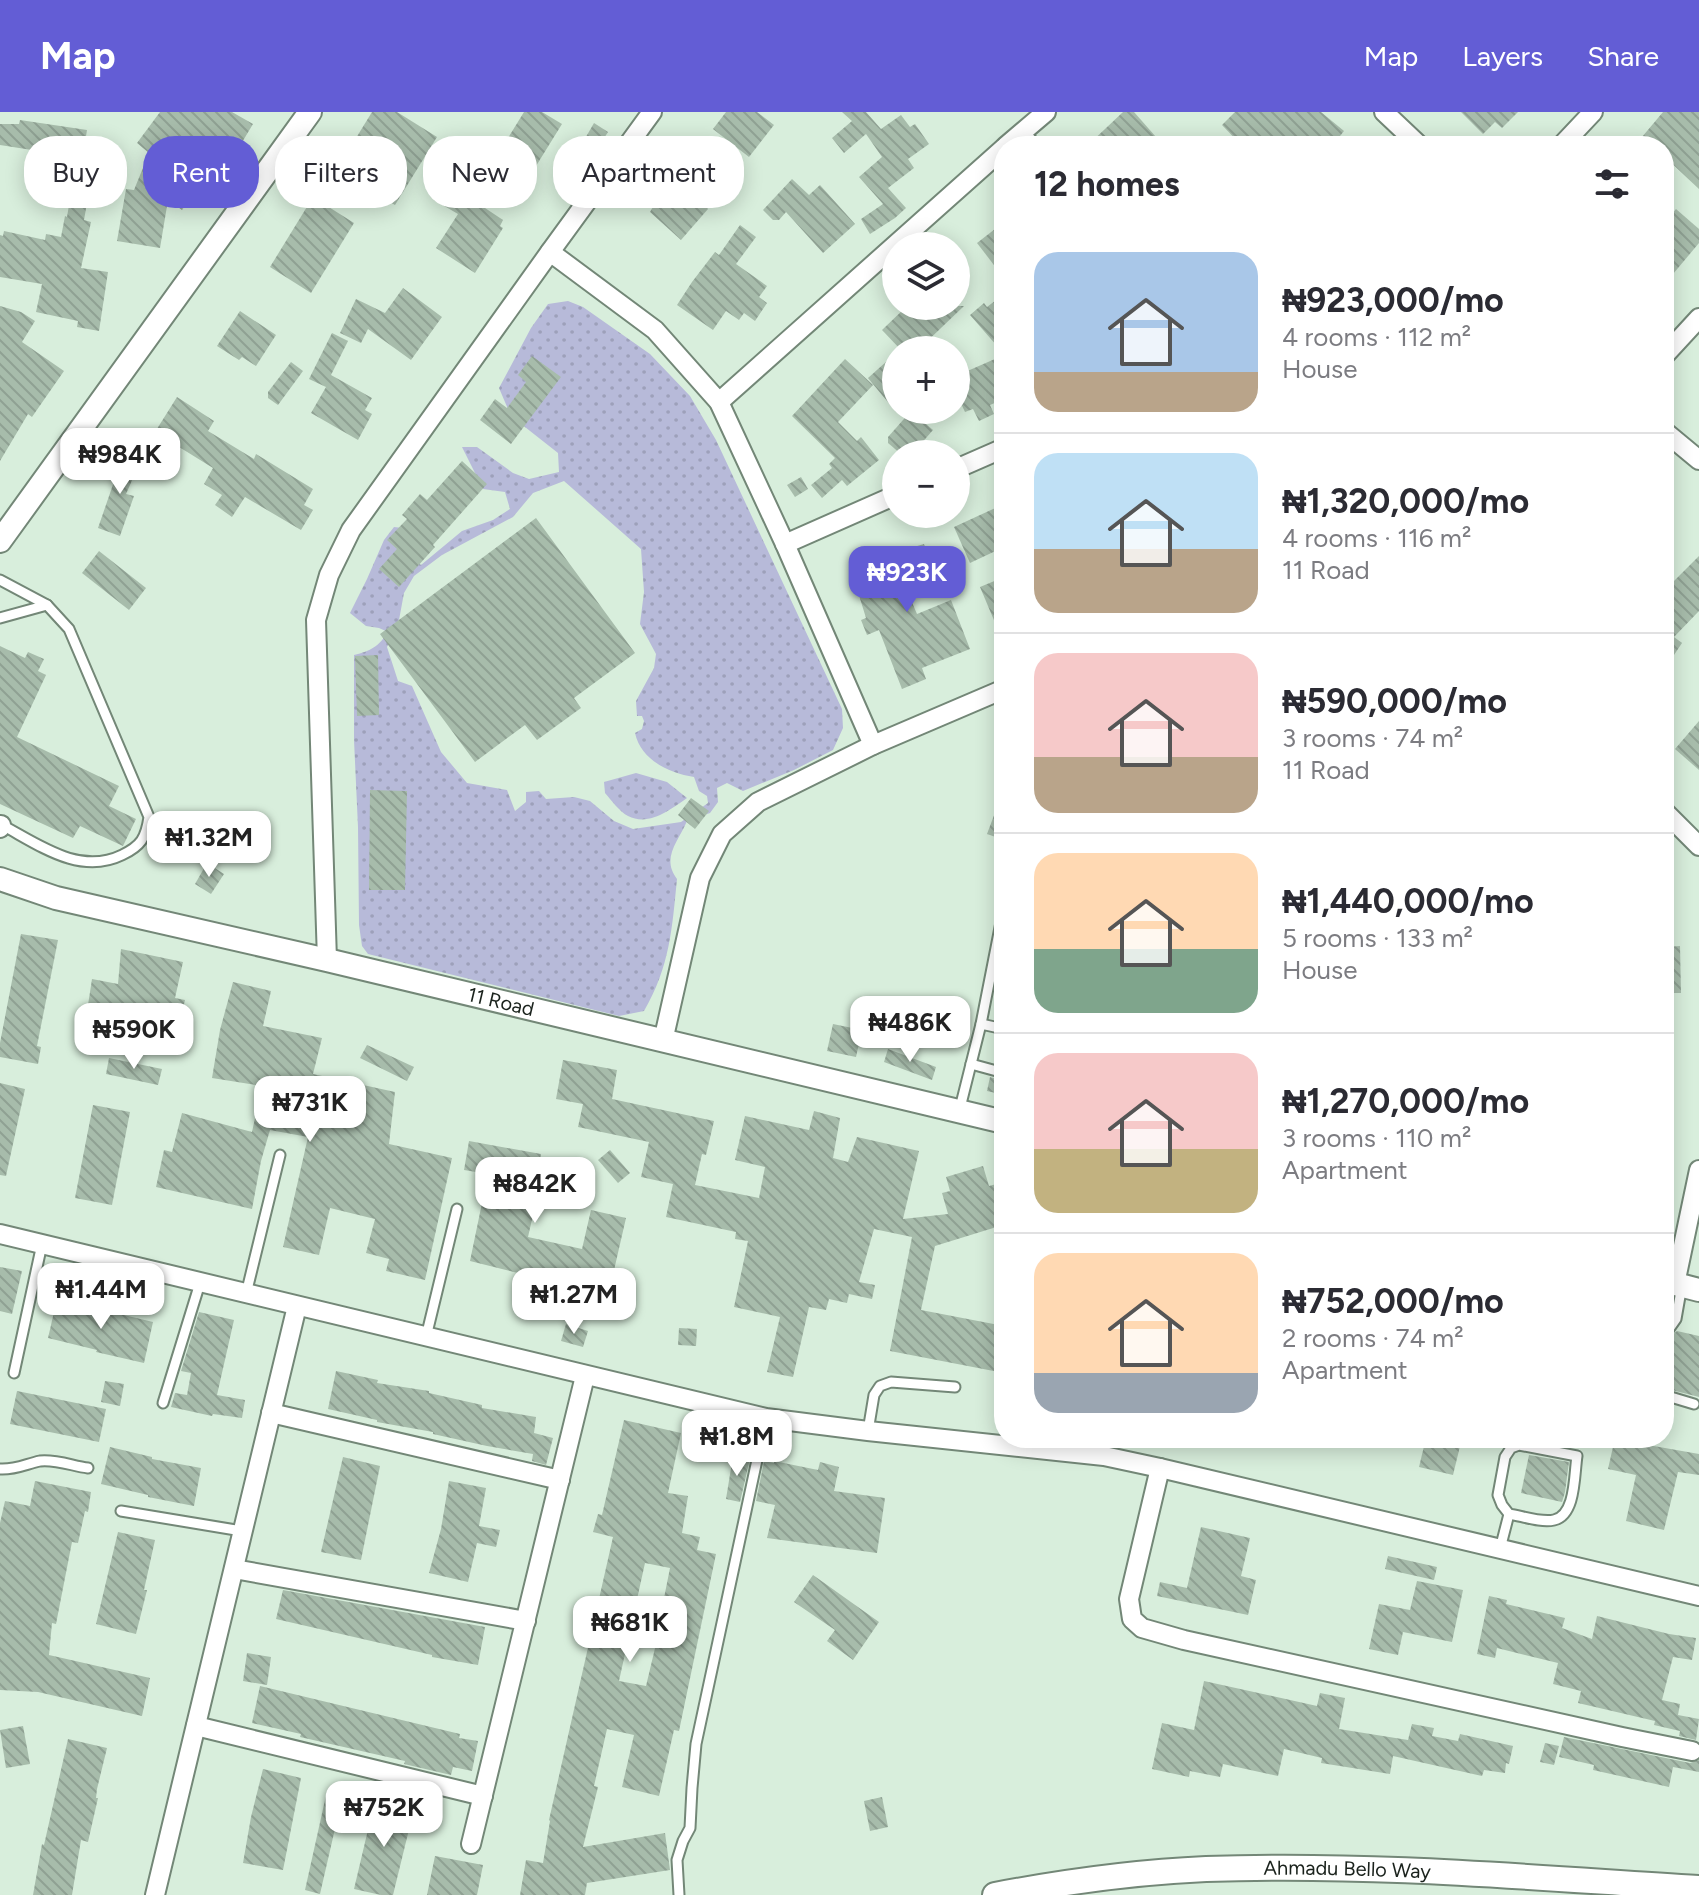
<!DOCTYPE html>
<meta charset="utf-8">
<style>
body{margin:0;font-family:Figtree,sans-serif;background:#f7f7f7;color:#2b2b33;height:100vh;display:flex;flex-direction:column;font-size:30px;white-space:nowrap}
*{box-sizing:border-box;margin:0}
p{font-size:26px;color:#7c7c81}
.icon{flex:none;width:44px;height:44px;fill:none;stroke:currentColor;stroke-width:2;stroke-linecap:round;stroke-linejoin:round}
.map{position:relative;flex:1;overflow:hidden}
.drawer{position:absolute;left:994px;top:24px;width:680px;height:1312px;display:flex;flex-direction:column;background:#fff;border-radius:32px;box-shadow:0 4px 20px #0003}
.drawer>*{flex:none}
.top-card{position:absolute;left:24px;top:24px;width:760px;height:72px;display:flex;gap:16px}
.controls{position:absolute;left:882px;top:120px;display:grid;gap:16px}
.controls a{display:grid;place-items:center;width:88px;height:88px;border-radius:50%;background:#fff;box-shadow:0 4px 20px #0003;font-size:40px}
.price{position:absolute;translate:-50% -68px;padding:0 18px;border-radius:16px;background:#fff;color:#222;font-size:26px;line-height:52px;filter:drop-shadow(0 2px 4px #0008)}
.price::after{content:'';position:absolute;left:50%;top:48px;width:24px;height:18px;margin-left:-12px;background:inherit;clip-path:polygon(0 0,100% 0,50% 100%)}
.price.on{background:#635dd5;color:#fff}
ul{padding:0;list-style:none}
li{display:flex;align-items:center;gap:24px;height:200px;padding:0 40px}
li+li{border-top:2px solid #e1e1e2}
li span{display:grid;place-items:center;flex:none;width:224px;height:160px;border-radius:24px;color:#555}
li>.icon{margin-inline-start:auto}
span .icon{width:96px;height:96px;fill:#fffc;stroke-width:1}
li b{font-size:34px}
h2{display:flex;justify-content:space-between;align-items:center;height:96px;padding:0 40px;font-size:34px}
.tag{padding:0 28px;border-radius:32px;background:#fff;box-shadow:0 4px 20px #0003;font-size:28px;line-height:72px}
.tag.on{background:#635dd5;color:#fff}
header{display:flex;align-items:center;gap:48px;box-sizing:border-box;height:112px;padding:0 40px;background:#635dd5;color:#fff}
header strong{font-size:38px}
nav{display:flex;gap:44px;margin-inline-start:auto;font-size:28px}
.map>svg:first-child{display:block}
.grass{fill:url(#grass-dots);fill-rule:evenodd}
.building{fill:url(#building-back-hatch);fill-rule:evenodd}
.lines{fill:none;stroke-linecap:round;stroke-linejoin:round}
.service-casing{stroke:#738777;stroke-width:13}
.minor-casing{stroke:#738777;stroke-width:22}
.tertiary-casing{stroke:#738777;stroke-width:26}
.secondary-casing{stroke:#738777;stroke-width:28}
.service{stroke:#fff;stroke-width:9}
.minor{stroke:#fff;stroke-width:18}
.tertiary{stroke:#fff;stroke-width:22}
.secondary{stroke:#fff;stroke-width:24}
.labels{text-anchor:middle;stroke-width:6;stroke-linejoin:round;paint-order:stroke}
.street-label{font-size:20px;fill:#1a221c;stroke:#e5fbe9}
</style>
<header>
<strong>Map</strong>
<nav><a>Map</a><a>Layers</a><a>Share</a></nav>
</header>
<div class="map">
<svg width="1699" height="1783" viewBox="0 0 1699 1783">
<defs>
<pattern id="grass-dots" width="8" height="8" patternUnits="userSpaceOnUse" patternTransform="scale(2)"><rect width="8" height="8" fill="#b7bad9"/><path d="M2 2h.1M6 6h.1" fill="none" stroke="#9da0ba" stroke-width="1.8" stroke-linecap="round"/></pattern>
<pattern id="building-back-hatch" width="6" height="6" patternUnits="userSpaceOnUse" patternTransform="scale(2)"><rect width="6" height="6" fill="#a7bcab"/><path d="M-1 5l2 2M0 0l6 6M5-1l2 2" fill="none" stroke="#8fa193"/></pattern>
</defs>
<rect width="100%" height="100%" fill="#d8eedc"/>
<g class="grass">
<path d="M568,189L583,195L650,242L690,284L716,328L842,597L843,616L833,638L794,658L743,679L727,671L717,676L718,690L710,701L687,709C678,730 661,746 677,767C672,817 670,854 644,899L619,904L368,842L362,834L359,813L358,715L354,628V543C371,539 379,534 388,520L379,516L366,514L350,501L367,467L384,428L394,415L411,417L413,446L421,453L462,419L493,408L510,397L505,380L483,377L462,335H477L513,361L529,367L559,360L558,341L511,304L499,276L531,216L548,192ZM564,369L641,437L644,480L640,512L656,542L654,556L636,589L637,604H642L644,609L642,617L635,621C641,648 669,661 694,665L699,679L707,684L708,691L681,710L633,717L614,709L590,689L574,685L546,687L539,679L526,680V690L515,699L507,678L467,671L441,640L412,574L398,569L387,535L399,508L404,481L414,464L442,443L513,405L533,381Z"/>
<path d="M636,661L667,670L687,686C671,697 649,715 628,704C620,700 611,688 605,681L604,670Z"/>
</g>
<g class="building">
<polygon points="160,0 232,0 253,12 238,37 230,32 182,98 168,88 160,136 117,129 126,77 134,78 149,41 137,31"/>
<polygon points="372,0 397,0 437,25 395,93 337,57"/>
<polygon points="524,0 542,0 562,12 536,54 503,34"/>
<polygon points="726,0 757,0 774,13 749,45 713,17"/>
<polygon points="842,0 866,0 881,17 901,3 910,15 915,12 929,32 908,47 914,56 888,76 906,96 895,106 870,122 861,107 883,92 859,65 882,45 866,22 844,41 832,26 852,9"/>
<polygon points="1123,0 1134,0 1156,25 1147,34 1087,34"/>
<polygon points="1235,0 1321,0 1344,19 1332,34 1242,34 1222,13"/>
<polygon points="1461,0 1518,0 1502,16 1495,10 1483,22"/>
<polygon points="1663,0 1699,0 1699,77 1664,44 1664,34 1652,34 1642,25"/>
<polygon points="20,8 87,18 81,55 93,57 84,108 91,110 81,156 108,160 99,219 77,215 78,209 36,200 42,172 0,165 0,123 3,124 4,119 45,128 46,122 61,125 65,104 67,105 72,75 60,73 64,43 0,33 0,12 19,12"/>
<polygon points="594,11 608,20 592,45 579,37"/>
<polygon points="453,54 473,66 464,82 503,108 500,114 503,116 475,161 436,136 458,102 434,88"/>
<polygon points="792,67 809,83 820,73 855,112 823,141 786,100 779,108 773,108 763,98"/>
<polygon points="677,69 708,97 681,128 650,100 654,93"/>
<polygon points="313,85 354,111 311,181 270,155"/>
<polygon points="1676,97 1699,117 1699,131 1673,162 1664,154 1664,111"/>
<polygon points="1004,110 1004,166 977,131"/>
<polygon points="740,113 756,125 736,152 767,174 759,185 767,191 755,209 744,201 739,208 726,199 713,218 677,193 692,170 715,140 719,143"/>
<polygon points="403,176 442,205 411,248 368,217 361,231 340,221 356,187 385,201"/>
<polygon points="1004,182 1004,242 970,203 984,191 987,195"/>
<polygon points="0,194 21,200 35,209 22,230 64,259 32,305 28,302 0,349"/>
<polygon points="907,194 964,194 918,238 901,238 882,218"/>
<polygon points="240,199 276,223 256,254 242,245 239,248 217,234"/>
<polygon points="332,221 348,229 331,263 372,286 365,298 372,302 358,328 311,301 326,275 309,267"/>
<polygon points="896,241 896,300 868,266"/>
<polygon points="1004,243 1004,287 990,293 994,302 979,309 973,297 965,300 956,281 956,264"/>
<polygon points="532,244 561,265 511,332 480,308 495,287 507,296 526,270 518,263"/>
<polygon points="845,247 873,273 838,310 857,329 861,325 879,348 847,374 842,368 822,386 811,373 832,356 829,352 835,346 792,304"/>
<polygon points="291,250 303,259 278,293 268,286 268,280"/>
<polygon points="177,285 214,309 208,319 254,347 256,342 313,377 304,393 313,398 301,418 245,385 232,405 215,393 222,383 204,372 213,356 155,320"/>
<polygon points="911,299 933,318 912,342 901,342 888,331 888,325"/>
<polygon points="123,340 141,348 126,382 134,384 120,424 98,416 118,358 116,357"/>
<polygon points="462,349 487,372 433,433 435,435 399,475 379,457 397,437 387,428 407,407 402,403 420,382 427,388"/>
<polygon points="801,365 808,377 795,385 787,373"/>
<polygon points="1004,392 1004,435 970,451 954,415"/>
<polygon points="536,406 635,541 574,586 581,596 537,628 525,613 475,650 380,522"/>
<polygon points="924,432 934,467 907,479 917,502 951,488 970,537 922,556 926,567 902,577 879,518 867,523 861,508 866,506 850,454"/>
<polygon points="99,439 146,476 129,498 82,461"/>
<polygon points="1699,444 1699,499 1674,525 1682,531 1664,558 1664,461 1673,470"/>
<polygon points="1004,465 1004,532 980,475"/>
<polygon points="0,534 25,546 28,540 44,547 38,559 46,563 17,625 119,674 109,694 136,707 123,734 80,714 73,726 0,692"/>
<polygon points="378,543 379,603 357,604 355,544"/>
<polygon points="1699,609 1699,658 1675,637"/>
<polygon points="370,678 407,679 405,778 369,778"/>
<polygon points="1002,682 1004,682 1004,728 987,722"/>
<polygon points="691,686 709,699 695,717 678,703"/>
<polygon points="207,751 224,762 211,782 195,772"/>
<polygon points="21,822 58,828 37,934 41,935 38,952 0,945 0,931"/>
<polygon points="1680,834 1681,881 1664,881 1664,835"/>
<polygon points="121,837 183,850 175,886 185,888 176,926 132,915 132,914 86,906 92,867 118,872"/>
<polygon points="233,870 271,879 263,914 322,926 313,962 395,980 389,1032 452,1046 425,1168 386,1159 389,1147 366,1141 375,1107 330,1096 319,1143 283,1135 308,1025 270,1018 261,1049 252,1097 156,1075 164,1038 172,1040 182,1001 252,1020 262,974 212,966 220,918"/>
<polygon points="833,912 862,918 856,945 827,939"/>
<polygon points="367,933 414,955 407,969 360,946"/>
<polygon points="888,937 936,955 932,968 884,950"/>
<polygon points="109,946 162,957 158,973 106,962"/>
<polygon points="563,948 617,958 612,987 714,1009 706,1043 702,1042 695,1073 759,1086 765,1055 735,1048 745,1004 809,1018 814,999 840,1006 833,1046 848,1050 857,1025 919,1039 903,1107 948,1102 942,1081 950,1079 946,1065 983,1054 989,1074 1004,1070 1004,1091 997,1093 1003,1113 935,1134 921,1198 1004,1214 1004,1261 890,1239 912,1125 874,1117 859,1170 875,1173 872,1187 849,1182 847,1191 829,1187 826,1198 809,1195 793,1265 767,1260 780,1205 734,1195 748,1129 735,1127 736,1120 666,1105 673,1072 641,1065 649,1030 578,1015 583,992 556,987"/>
<polygon points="990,965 1004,969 1004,983 987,979"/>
<polygon points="0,971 25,977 6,1064 0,1063"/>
<polygon points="93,993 130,1000 112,1093 75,1086"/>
<polygon points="469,1029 541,1042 533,1089 536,1090 528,1125 582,1137 591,1098 626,1106 609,1180 562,1169 561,1172 470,1149 488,1062 464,1058"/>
<polygon points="610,1038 630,1061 618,1071 598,1048"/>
<polygon points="0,1155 22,1159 12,1202 0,1199"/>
<polygon points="57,1187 153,1210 144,1251 96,1240 97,1238 48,1226"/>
<polygon points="199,1200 234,1208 217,1283 245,1288 242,1306 213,1302 212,1304 171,1295 175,1281 187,1283 191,1261 181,1259"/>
<polygon points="566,1212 588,1219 583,1235 561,1229"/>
<polygon points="679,1216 697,1217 696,1234 678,1233"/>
<polygon points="1677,1219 1699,1224 1699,1285 1664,1276 1664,1222 1671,1224"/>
<polygon points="336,1259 378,1268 377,1271 429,1279 429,1281 482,1293 482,1296 536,1305 534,1321 553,1326 546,1353 532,1349 533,1342 487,1334 433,1322 433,1320 377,1310 377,1308 328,1297"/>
<polygon points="105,1269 124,1272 120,1294 101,1290"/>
<polygon points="17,1279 106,1297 99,1330 10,1312"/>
<path d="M624,1308L681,1321L668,1381L688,1384L682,1421L700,1425L697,1438L716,1442L679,1619L674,1618L659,1684L622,1675L634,1623L607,1617L594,1674L598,1675L583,1735L665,1721L670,1758L587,1771L585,1783H520L526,1748L543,1751L550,1709L549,1708L613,1425L593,1420L598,1402L602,1403ZM645,1451L670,1456L659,1511H661L646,1574L619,1569Z"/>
<polygon points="1426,1326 1462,1326 1453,1363 1419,1355"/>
<polygon points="1532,1326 1578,1326 1576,1336 1532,1328"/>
<polygon points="1615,1326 1626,1326 1649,1331 1648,1333 1699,1342 1699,1363 1678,1360 1664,1418 1626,1409 1636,1363 1608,1357"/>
<polygon points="110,1335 152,1345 152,1347 201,1356 194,1394 148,1385 148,1383 101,1372"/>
<polygon points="1529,1343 1569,1350 1565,1380 1562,1390 1521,1381"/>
<polygon points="733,1344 750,1347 740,1390 726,1387"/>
<polygon points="343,1345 380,1354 361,1448 321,1440"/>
<polygon points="764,1349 774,1351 774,1349 818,1358 820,1350 839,1355 834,1379 885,1386 877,1441 767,1426 775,1393 756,1389"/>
<polygon points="35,1369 91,1380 88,1400 85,1399 78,1431 72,1430 56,1512 52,1511 49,1543 150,1566 142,1604 38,1580 0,1578 0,1411 5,1389 30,1394"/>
<polygon points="449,1369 486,1376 479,1414 500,1418 496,1435 477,1431 468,1470 429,1461 441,1417"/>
<polygon points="1201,1415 1250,1426 1241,1464 1256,1468 1248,1503 1157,1484 1160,1470 1187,1476"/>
<polygon points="118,1420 155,1428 144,1478 147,1478 136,1522 96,1512"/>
<polygon points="1388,1444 1437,1455 1434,1468 1385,1457"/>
<polygon points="813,1463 879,1510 853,1548 827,1529 835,1518 794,1490"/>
<polygon points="1417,1469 1463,1478 1452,1530 1403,1520 1398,1543 1369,1537 1379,1492 1410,1498"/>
<polygon points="283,1478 485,1515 478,1553 432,1545 432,1543 276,1507"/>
<polygon points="1489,1484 1507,1488 1506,1492 1565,1506 1562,1516 1592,1527 1597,1504 1669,1522 1696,1526 1692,1548 1673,1545 1662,1588 1680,1592 1678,1603 1699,1607 1696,1628 1679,1624 1680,1619 1654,1613 1655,1609 1578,1591 1581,1579 1553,1572 1558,1551 1497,1536 1495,1546 1477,1542"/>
<polygon points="247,1541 271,1545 267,1573 243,1569"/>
<polygon points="1204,1569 1317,1594 1320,1581 1345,1586 1339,1617 1408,1628 1412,1612 1434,1616 1432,1624 1458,1629 1460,1622 1513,1634 1509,1652 1506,1651 1505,1661 1484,1658 1482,1664 1393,1644 1390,1662 1321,1651 1322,1646 1284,1637 1278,1664 1223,1652 1220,1665 1190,1659 1189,1665 1152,1657 1162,1611 1194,1618"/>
<polygon points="260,1574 460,1622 459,1626 478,1629 472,1659 453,1655 451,1663 404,1652 405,1649 300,1625 301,1622 252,1611"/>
<polygon points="23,1614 30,1652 6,1656 0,1618"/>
<polygon points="1564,1625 1690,1651 1699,1648 1699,1660 1673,1655 1669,1675 1593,1658 1594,1653 1559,1645"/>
<polygon points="68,1627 107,1636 97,1677 96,1686 98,1686 88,1730 81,1728 72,1783 33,1783 42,1732 44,1733"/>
<polygon points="1545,1631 1559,1634 1554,1653 1540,1650"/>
<polygon points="263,1657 301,1666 283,1758 243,1751 251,1705"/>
<polygon points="327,1679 343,1682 320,1782 305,1778"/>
<polygon points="882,1685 888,1715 870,1719 864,1689"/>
<polygon points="375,1688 414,1697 393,1783 381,1783 354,1777"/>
<polygon points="435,1744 483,1753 477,1783 427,1783"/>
</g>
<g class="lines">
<g class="service-casing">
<g id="service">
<polyline points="1024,19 1037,34"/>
<path d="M0,468L47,493L69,517L149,705C146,726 141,734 122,743C79,764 38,732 0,712"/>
<polyline points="0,506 47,493"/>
<polyline points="981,912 1004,917"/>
<polyline points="971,952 1004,961"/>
<polyline points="959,1000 981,912 1004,795"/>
<polyline points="246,1182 280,1043"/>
<polyline points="1669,1217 1676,1207 1682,1173"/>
<polyline points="426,1225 457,1097"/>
<polyline points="14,1261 42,1132"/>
<polyline points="1664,1283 1694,1292"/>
<polyline points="163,1291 200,1171"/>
<polyline points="868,1319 874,1283 880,1274 891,1270 955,1275"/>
<path d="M1519,1333L1577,1344C1574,1363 1576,1403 1554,1408C1541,1411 1522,1404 1509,1402L1502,1393L1498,1383L1505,1345L1511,1336Z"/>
<path d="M0,1357C15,1358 26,1352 40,1349C55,1347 73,1354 88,1356"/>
<polyline points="121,1399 242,1419"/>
<polyline points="1500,1437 1509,1402"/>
<polyline points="679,1783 677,1748 683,1729 690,1716 692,1676 696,1632 766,1306"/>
</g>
</g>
<g class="minor-casing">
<g id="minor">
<polyline points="1384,0 1420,34"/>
<polyline points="1006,34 1046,0"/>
<polyline points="1561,34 1593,0"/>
<polyline points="550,140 655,218 719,290 785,432 873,633"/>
<polyline points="1664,244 1699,206"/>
<polyline points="719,290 1004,36"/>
<polyline points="1664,319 1699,348"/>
<polyline points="956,357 1004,336"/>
<polyline points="785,432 896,383"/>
<polyline points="1664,699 1699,734"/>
<polyline points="0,716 1,713"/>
<polyline points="327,848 316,508 329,463 351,418 550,140 652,0"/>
<polyline points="663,929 700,766 722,722 758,690 873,633 1004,577"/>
<polyline points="0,1122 766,1306 868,1319 1104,1344 1160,1356 1699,1484"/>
<polyline points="1675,1172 1699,1058"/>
<polyline points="271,1301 560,1368"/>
<polyline points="1160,1356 1129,1487 1132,1507 1142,1516 1184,1528 1622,1625 1692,1639"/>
<polyline points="234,1457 526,1509"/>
<polyline points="196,1614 483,1684"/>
<polyline points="471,1732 585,1264"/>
<polyline points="155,1783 297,1194"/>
</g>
</g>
<g class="tertiary-casing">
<g id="tertiary">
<polyline points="0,429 310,0"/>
<path id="s1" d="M0,767L56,786L327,848L1004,1010"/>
<polyline points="1664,1169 1699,1178"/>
</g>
</g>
<g class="secondary-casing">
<g id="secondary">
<path id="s2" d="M995,1783C1064,1770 1136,1760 1206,1757C1371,1751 1535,1766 1699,1776"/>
</g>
</g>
<use href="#service" class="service"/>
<use href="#minor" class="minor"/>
<use href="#tertiary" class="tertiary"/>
<use href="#secondary" class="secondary"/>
</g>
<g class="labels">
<g class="street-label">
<text dy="7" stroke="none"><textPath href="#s1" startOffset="516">11 Road</textPath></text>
<text dy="7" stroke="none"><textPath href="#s2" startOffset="354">Ahmadu Bello Way</textPath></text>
</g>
</g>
</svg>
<div class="controls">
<a><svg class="icon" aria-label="layers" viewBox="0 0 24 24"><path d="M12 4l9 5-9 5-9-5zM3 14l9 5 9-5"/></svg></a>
<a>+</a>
<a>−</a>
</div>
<b class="price" style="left:120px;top:384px">₦984K</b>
<b class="price on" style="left:907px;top:502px">₦923K</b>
<b class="price" style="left:209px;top:767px">₦1.32M</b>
<b class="price" style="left:910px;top:952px">₦486K</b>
<b class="price" style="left:134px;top:959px">₦590K</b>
<b class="price" style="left:310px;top:1032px">₦731K</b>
<b class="price" style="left:535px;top:1113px">₦842K</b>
<b class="price" style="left:101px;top:1219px">₦1.44M</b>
<b class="price" style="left:574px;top:1224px">₦1.27M</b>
<b class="price" style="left:737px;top:1366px">₦1.8M</b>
<b class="price" style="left:630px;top:1552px">₦681K</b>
<b class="price" style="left:384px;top:1737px">₦752K</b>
<div class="top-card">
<a class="tag">Buy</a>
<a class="tag on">Rent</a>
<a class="tag">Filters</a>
<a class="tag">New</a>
<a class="tag">Apartment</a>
</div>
<section class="drawer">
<h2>12 homes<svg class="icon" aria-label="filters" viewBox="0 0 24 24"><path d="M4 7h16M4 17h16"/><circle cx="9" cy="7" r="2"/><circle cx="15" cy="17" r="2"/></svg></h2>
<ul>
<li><span style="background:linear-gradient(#a9c7e8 75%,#b9a48a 0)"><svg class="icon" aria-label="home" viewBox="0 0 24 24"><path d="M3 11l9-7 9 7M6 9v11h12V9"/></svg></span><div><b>₦923,000/mo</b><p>4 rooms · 112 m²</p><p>House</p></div></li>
<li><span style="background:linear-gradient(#bfe0f5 60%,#b9a48a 0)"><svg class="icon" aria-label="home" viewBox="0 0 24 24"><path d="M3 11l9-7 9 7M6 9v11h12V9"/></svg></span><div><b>₦1,320,000/mo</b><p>4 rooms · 116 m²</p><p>11 Road</p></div></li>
<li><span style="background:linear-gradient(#f6c9c9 65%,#b9a48a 0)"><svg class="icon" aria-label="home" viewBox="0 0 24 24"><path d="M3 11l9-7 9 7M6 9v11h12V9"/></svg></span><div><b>₦590,000/mo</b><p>3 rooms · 74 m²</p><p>11 Road</p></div></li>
<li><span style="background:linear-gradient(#ffd9b3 60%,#7fa58c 0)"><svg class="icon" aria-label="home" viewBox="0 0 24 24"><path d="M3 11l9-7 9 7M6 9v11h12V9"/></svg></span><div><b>₦1,440,000/mo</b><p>5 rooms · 133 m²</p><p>House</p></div></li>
<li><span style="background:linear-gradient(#f6c9c9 60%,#c2b280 0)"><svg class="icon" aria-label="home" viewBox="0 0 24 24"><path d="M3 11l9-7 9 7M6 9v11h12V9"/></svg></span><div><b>₦1,270,000/mo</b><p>3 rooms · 110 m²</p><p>Apartment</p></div></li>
<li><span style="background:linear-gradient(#ffd9b3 75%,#9aa5b1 0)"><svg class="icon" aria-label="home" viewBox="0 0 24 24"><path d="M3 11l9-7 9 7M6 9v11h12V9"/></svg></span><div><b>₦752,000/mo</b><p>2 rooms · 74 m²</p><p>Apartment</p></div></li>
</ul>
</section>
</div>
